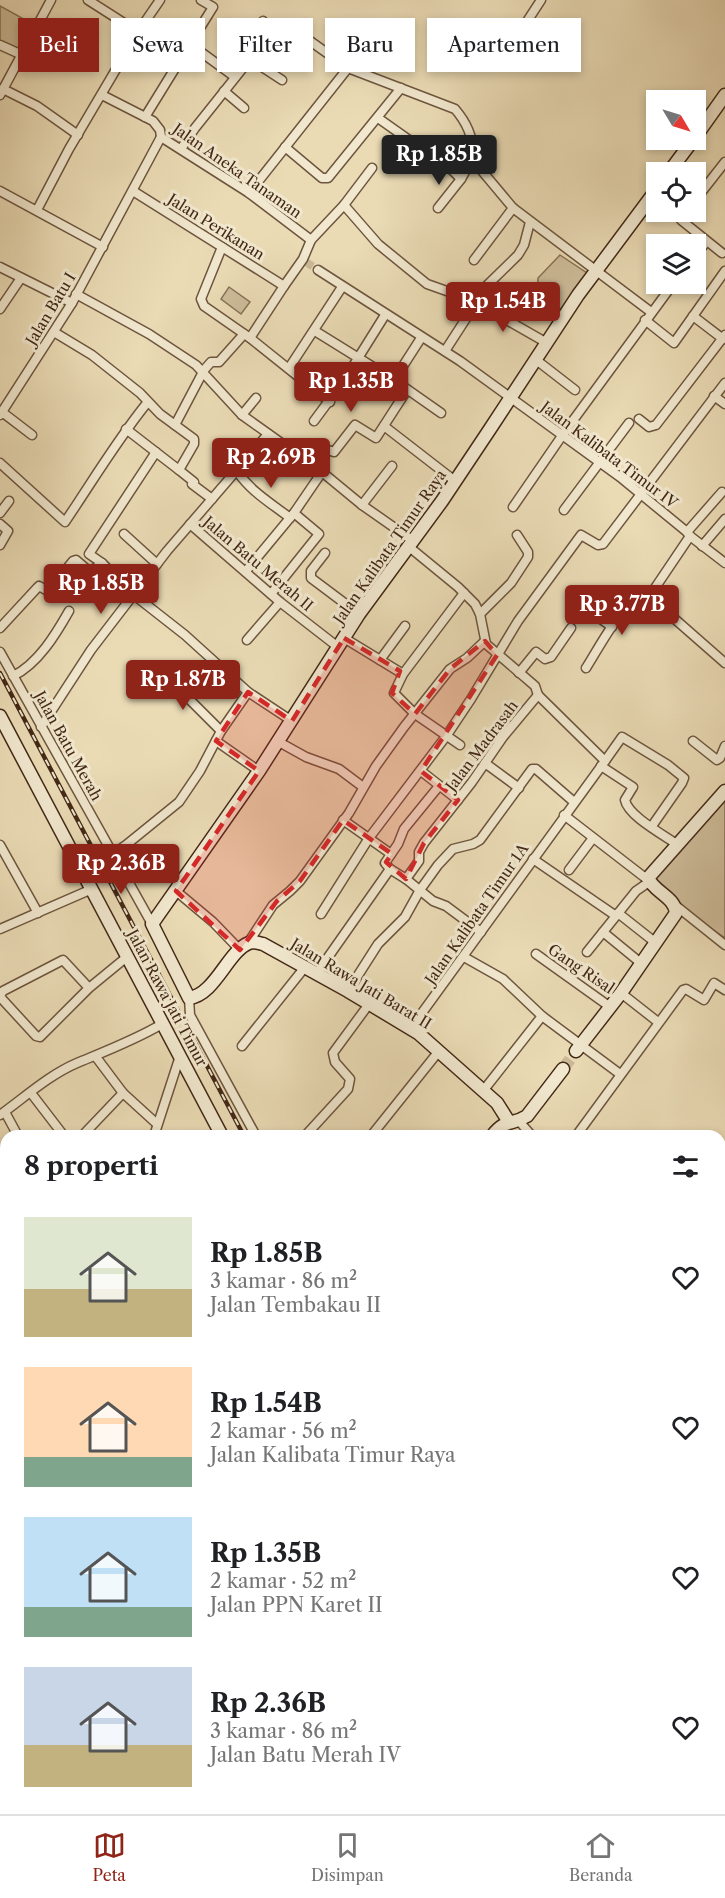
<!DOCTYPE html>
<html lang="id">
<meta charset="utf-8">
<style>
body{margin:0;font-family:"Libre Caslon Text",serif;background:#f6f6f6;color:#202124;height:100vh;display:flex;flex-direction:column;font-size:22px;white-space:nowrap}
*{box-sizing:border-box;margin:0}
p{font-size:20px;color:#757577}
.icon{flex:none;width:33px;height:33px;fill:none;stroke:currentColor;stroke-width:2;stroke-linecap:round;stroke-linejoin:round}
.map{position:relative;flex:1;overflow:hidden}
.details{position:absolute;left:0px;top:1130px;width:726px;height:686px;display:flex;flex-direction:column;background:#fff;border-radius:18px 18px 0 0;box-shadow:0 3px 9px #0003}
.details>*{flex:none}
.banner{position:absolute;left:18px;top:18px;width:690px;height:54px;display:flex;gap:12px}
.needle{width:39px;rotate:128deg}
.buttons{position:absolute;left:646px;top:90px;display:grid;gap:12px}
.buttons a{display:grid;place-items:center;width:60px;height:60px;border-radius:0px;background:#fff;box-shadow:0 3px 9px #0003;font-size:30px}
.price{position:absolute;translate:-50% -51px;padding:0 14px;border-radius:6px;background:#8f2418;color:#fff;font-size:20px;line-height:39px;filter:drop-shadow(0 2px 3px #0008)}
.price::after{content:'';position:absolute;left:50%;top:36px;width:18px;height:14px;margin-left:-9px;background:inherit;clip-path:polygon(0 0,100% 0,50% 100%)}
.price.current{background:#222;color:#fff}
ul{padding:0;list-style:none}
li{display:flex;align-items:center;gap:18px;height:150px;padding:0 24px}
li span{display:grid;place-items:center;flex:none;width:168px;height:120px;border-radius:0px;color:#555}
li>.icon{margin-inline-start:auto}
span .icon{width:72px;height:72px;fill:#fffc;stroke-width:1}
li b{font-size:26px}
h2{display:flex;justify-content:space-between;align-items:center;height:72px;padding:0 24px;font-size:26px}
.chip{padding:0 21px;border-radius:0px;background:#fff;box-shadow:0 3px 9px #0003;font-size:21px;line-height:54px}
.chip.current{background:#8f2418;color:#fff}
.menu{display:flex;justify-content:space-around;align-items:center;height:84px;border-top:2px solid #e0e0e0;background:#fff;font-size:16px;color:#757577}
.menu a{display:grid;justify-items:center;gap:3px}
.menu .current{color:#8f2418}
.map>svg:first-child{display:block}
.green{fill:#cebd9a;stroke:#887258;stroke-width:1.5}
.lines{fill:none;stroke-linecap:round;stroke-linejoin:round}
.street-tunnel{stroke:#c9b795;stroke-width:8;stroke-dasharray:8 4;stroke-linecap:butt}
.secondary-tunnel{stroke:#c9b795;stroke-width:12;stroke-dasharray:12 6;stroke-linecap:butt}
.street-casing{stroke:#6d553e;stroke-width:11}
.secondary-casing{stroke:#432816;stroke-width:15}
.primary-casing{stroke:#432816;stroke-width:16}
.street{stroke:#f1e8cf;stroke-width:8}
.secondary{stroke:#f1e8cf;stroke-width:12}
.primary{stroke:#eadbb5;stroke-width:14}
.rail-casing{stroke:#432816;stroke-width:4.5}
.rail{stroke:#f1e8cf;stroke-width:2;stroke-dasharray:7;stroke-linecap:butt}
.marked{fill:#d62828;fill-opacity:0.2;stroke:#d62828;stroke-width:4.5;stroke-dasharray:12 8;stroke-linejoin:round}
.labels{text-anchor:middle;stroke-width:6;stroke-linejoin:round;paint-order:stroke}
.street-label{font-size:15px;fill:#432816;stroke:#f1e8cf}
</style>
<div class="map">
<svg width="725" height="1814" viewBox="0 0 725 1814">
<rect width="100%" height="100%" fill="#eadbb5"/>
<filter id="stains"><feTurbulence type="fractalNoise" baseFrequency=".00333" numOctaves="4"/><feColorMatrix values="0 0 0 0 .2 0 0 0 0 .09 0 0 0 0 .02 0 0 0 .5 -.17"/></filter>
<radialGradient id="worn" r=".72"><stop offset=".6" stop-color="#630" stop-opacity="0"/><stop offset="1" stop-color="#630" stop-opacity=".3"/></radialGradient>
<g class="green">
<polygon points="0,6 31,23 17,50 0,41"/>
<polygon points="560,255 587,273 557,316 537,300 538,278"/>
<polygon points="229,287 250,302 241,314 221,299"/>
<polygon points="725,792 725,938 675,905 650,876"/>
<polygon points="6,1450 6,1522 0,1517 0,1459"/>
</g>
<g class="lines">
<polyline class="street-tunnel" points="306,262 318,270"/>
<polyline class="secondary-tunnel" points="563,1069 576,1051"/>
<g class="street-casing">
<g id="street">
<polyline points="88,0 138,32"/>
<polyline points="201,0 213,7 190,44 235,77"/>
<path d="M289,26L348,68L455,109C467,123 475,140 472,159L513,208L651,312"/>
<polyline points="0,45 20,54"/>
<polyline points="507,52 541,0"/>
<polyline points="250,59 254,36 263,21"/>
<polyline points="250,59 282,80"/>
<polyline points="3,89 37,106 78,135"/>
<polyline points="224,91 244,108"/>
<polyline points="0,95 51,0"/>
<polyline points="102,95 153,121 160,130 161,137 249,193 311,240"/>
<polyline points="145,117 190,44"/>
<polyline points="378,118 453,171 461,179 472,159"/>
<polyline points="285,147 322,178 328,178 401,88"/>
<polyline points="181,149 195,128 250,59"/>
<polyline points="0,191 103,247"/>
<polyline points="133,191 284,286 303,259 311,240 344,205 372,168"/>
<polyline points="249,193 348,68"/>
<polyline points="696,199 725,162"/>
<polyline points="344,205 378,244 427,284 472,300 547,343"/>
<polyline points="438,208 461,179"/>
<polyline points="37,210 69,149 138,32 160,0"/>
<polyline points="686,212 681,220 722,253"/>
<polyline points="222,247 201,299 204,306 250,338 330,402"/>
<polyline points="696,255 706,242"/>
<polyline points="474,260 513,208"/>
<polyline points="0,267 72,303"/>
<polyline points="318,270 460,361 620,477 687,532 690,536 688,539 653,591 652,599 725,663"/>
<polyline points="76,294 149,334 196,365 242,415 322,472 362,505 412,540"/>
<polyline points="472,300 518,255 524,245 530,222"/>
<polyline points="0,309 21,278"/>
<polyline points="693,316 723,339"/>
<polyline points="645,320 674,343 725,271"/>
<polyline points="315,331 394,380 441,413"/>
<polyline points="54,332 92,355 140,393 160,414 194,439 194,444 179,470 194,482 192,484 212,499"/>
<polyline points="250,338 284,286"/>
<polyline points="445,351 476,303"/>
<polyline points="535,359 575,390"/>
<polyline points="289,368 342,287"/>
<polyline points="322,369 345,379"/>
<polyline points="394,380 421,338"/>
<polyline points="714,396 725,404"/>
<polyline points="2,412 32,435"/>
<polyline points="0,415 72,303 161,137"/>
<polyline points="242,415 256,398"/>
<polyline points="639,419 649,427 656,425 725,335"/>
<polyline points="314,421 345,379 385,315"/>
<polyline points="175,425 204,370 211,362 219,362 244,334"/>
<polyline points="384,426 455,481"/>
<polyline points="126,429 179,470"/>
<polyline points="156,452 89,554 102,563 134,595 185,635 248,692 292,721"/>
<path d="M0,463L65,522C92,482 117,440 147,403"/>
<polyline points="312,465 325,449 334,452 355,425 376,438 407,390"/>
<path d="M237,471C251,492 271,503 290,518"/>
<polyline points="362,505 392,466"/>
<polyline points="513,507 566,430 673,284"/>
<polyline points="564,510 629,423"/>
<polyline points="0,513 9,501"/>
<polyline points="0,524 8,531 0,545"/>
<polyline points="190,524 280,602 338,647"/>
<polyline points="687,532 722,492"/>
<polyline points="124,534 157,564"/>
<polyline points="690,536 725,563"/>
<polyline points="408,546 458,587 475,604 480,614 486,644 535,686 538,695"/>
<polyline points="702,546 725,519"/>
<polyline points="325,553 311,571 311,578 359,614"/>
<polyline points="246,571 294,513 322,472"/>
<polyline points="271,594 319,534 294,513"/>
<polyline points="586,608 612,627"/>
<polyline points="480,614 511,583 528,557 528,552 517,535"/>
<polyline points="0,628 37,588 39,586 46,590 51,588 73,561 76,560 90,572 102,563"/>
<polyline points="344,638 403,674"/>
<polyline points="247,640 280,602"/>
<polyline points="0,652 152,924"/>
<polyline points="380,660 405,626"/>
<path d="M586,668C598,649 616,615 633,602C638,599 645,597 651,595"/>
<polyline points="162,672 221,731"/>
<polyline points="519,673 536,652 545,659 551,657 571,628"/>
<path d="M13,676C38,664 56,634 69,611"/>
<polyline points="41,727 91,650 167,551 268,434"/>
<polyline points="216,741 259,771"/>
<polyline points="693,741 717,760 720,758 725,746"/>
<polyline points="279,742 306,757 339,769 363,787"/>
<polyline points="460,745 415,714 394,693 403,674 464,593"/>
<polyline points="605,761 622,737 668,765 684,778 682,783 652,826"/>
<polyline points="485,763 519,788"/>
<path d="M601,766L633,787L625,800C628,816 664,835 678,845"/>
<polyline points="421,771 458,800"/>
<polyline points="439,786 404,829 398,844 385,863 390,869 406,879 433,901 446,906 481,932"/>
<polyline points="564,815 648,880"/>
<polyline points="343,820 391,854"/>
<polyline points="0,845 38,913"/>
<polyline points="113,854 126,845 179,802 200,771 221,731 248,692"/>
<polyline points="533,859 616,916"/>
<polyline points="569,870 593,838"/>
<polyline points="406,879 419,861 419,852 424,843 472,782 503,737 538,695"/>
<polyline points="176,891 213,922 240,950"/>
<polyline points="675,905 725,945"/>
<polyline points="618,913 656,943"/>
<polyline points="321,914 369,838 447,735 471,699 518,621 581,535 598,545 603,544 725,383"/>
<polyline points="0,929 92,889"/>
<polyline points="603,932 642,964"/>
<polyline points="248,943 273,905 290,891 300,881 349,813 376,766 404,727 450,669 467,658 485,641"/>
<polyline points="587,952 636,891 649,882"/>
<polyline points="536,954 606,1004 611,1005"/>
<polyline points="464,957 503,979 542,1016 620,1074"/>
<polyline points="317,973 390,869"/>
<polyline points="89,988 63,960 3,991 0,995 2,999 36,1036 40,1037 89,988 128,956"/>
<polyline points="348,991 378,944 405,917 420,890 438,865 453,849 473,844 480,840 532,769 536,769 574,802"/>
<polyline points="621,993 658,1022"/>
<polyline points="189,998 190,1015 256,1136"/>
<polyline points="411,1028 605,761 538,695"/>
<polyline points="242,1046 305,967"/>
<polyline points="96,1057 123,1093 157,1124"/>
<polyline points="483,1091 542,1016"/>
<polyline points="31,1093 64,1136"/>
<polyline points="5,1112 18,1136"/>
<path d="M0,1115C25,1097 49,1075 77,1063C106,1051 135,1040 162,1024"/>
<polyline points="519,1121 532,1136"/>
<polyline points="82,1136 123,1093"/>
<polyline points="154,1136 180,1056"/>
<polyline points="305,1136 348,1089 350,1079 335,1062 333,1053 369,1004"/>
<polyline points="371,1136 439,1051"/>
<polyline points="576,1136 683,990 686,989 704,1000 714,983 725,990"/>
<polyline points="0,1184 6,1208"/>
<polyline points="0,1275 6,1270"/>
<polyline points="0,1355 6,1360"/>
<polyline points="0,1420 6,1423"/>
<polyline points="0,1440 6,1431"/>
<polyline points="0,1533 6,1536"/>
<polyline points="0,1598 6,1589"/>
<polyline points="0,1606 6,1611"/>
<polyline points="0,1638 6,1642"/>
<polyline points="0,1686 6,1678"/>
<polyline points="0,1746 6,1738"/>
<polyline points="101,1809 101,1814"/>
<polyline points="633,1813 655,1814"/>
<polyline points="9,1814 11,1812 15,1814"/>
<polyline points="49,1814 53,1809"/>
<polyline points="413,1814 414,1809"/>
</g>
</g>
<g class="secondary-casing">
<g id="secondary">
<polyline points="696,136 725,95"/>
<polyline points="669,172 693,140"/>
<polyline points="0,716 222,1136"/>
<path d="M576,1051L621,993L676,913C675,897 654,892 648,878L725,791"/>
<path d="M509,1122L497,1103L418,1033L348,991L263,944C258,943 254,941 249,943C228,951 215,995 189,998L152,924L259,771L359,614L442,501L490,429L578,295L657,189"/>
<path d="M492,1136C506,1118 511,1126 527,1116L563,1069"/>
<polyline points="575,1809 577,1814"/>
<polyline points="631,1809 634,1814"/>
<polyline points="157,1814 161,1809"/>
</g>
</g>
<g class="primary-casing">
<g id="primary">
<polyline points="720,1498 725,1491"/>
<polyline points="720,1513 725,1506"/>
<polyline points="720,1531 725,1524"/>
<polyline points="720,1551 725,1545"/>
<polyline points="245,1814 261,1809"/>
<polyline points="282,1814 298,1809"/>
<polyline points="328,1814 344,1809"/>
<polyline points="365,1814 381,1809"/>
</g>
</g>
<use href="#street" class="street"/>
<use href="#secondary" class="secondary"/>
<use href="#primary" class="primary"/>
<g class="rail-casing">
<g id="rail">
<polyline points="0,673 244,1136"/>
<polyline points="605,1809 608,1814"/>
</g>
</g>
<use href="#rail" class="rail"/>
</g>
<path class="marked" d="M344,638L400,671L392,693L415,714L450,669L485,641L497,655L421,771L458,800L424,843L406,879L386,862L392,854L343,820L300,881L277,901L240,950L176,891L259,771L216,741L248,692L292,721Z"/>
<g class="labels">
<g class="street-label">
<text transform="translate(237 171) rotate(35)" y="5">Jalan Aneka Tanaman</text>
<text transform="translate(216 227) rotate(32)" y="5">Jalan Perikanan</text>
<text transform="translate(51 309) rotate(-59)" y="5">Jalan Batu I</text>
<text transform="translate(609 455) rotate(37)" y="5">Jalan Kalibata Timur IV</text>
<text transform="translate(390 547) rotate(-55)" y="5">Jalan Kalibata Timur Raya</text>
<text transform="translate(258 564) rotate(40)" y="5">Jalan Batu Merah II</text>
<text transform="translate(68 746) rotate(61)" y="5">Jalan Batu Merah</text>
<text transform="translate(482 746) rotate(-53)" y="5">Jalan Madrasah</text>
<text transform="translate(477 914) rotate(-55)" y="5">Jalan Kalibata Timur 1A</text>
<text transform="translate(581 969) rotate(34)" y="5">Gang Risal</text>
<text transform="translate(361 984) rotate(31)" y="5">Jalan Rawa Jati Barat II</text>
<text transform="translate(167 998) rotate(62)" y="5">Jalan Rawa Jati Timur</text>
</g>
</g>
<rect width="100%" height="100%" filter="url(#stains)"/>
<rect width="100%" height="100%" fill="url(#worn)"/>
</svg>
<div class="buttons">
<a><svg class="needle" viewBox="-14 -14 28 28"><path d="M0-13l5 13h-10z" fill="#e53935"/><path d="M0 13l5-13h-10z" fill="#757577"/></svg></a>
<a><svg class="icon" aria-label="locate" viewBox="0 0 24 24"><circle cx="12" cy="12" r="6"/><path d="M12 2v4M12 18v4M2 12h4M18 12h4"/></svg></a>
<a><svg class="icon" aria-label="layers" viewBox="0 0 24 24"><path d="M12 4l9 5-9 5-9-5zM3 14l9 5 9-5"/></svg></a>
</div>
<b class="price current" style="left:439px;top:186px">Rp 1.85B</b>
<b class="price" style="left:503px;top:333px">Rp 1.54B</b>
<b class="price" style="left:351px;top:413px">Rp 1.35B</b>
<b class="price" style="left:271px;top:489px">Rp 2.69B</b>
<b class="price" style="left:101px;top:615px">Rp 1.85B</b>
<b class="price" style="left:622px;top:636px">Rp 3.77B</b>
<b class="price" style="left:183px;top:711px">Rp 1.87B</b>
<b class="price" style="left:121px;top:895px">Rp 2.36B</b>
<div class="banner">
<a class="chip current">Beli</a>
<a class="chip">Sewa</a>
<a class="chip">Filter</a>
<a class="chip">Baru</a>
<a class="chip">Apartemen</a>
</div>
<section class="details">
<h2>8 properti<svg class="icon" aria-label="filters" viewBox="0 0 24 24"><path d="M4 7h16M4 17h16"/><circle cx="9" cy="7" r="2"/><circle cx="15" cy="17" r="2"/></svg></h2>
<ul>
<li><span style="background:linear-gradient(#dfe7d0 60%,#c2b280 0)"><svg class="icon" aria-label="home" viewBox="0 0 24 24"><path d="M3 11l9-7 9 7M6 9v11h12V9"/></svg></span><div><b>Rp 1.85B</b><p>3 kamar · 86 m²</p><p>Jalan Tembakau II</p></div><svg class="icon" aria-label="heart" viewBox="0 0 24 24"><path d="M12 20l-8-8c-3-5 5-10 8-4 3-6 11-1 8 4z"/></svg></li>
<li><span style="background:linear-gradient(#ffd9b3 75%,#7fa58c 0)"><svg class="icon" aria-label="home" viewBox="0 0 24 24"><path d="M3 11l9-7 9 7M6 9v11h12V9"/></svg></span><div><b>Rp 1.54B</b><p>2 kamar · 56 m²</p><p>Jalan Kalibata Timur Raya</p></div><svg class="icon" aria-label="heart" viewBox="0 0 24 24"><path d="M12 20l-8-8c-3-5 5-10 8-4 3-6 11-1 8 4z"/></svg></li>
<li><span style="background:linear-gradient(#bfe0f5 75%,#7fa58c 0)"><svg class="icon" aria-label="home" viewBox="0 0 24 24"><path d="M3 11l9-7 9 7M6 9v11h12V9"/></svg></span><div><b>Rp 1.35B</b><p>2 kamar · 52 m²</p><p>Jalan PPN Karet II</p></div><svg class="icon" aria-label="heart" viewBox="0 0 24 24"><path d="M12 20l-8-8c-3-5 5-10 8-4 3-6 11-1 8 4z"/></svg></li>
<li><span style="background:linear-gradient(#c9d6e8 65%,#c2b280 0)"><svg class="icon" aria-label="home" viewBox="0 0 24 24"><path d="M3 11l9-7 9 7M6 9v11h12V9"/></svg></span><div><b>Rp 2.36B</b><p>3 kamar · 86 m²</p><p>Jalan Batu Merah IV</p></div><svg class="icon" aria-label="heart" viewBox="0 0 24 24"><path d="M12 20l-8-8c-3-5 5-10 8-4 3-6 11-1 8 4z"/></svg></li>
</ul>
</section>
</div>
<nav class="menu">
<a class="current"><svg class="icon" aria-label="map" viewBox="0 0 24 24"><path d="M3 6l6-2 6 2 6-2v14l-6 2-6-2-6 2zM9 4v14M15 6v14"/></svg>Peta</a>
<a><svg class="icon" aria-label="saved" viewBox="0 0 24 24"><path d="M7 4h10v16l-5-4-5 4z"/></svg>Disimpan</a>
<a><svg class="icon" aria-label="home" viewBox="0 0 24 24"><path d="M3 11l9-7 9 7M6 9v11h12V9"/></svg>Beranda</a>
</nav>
